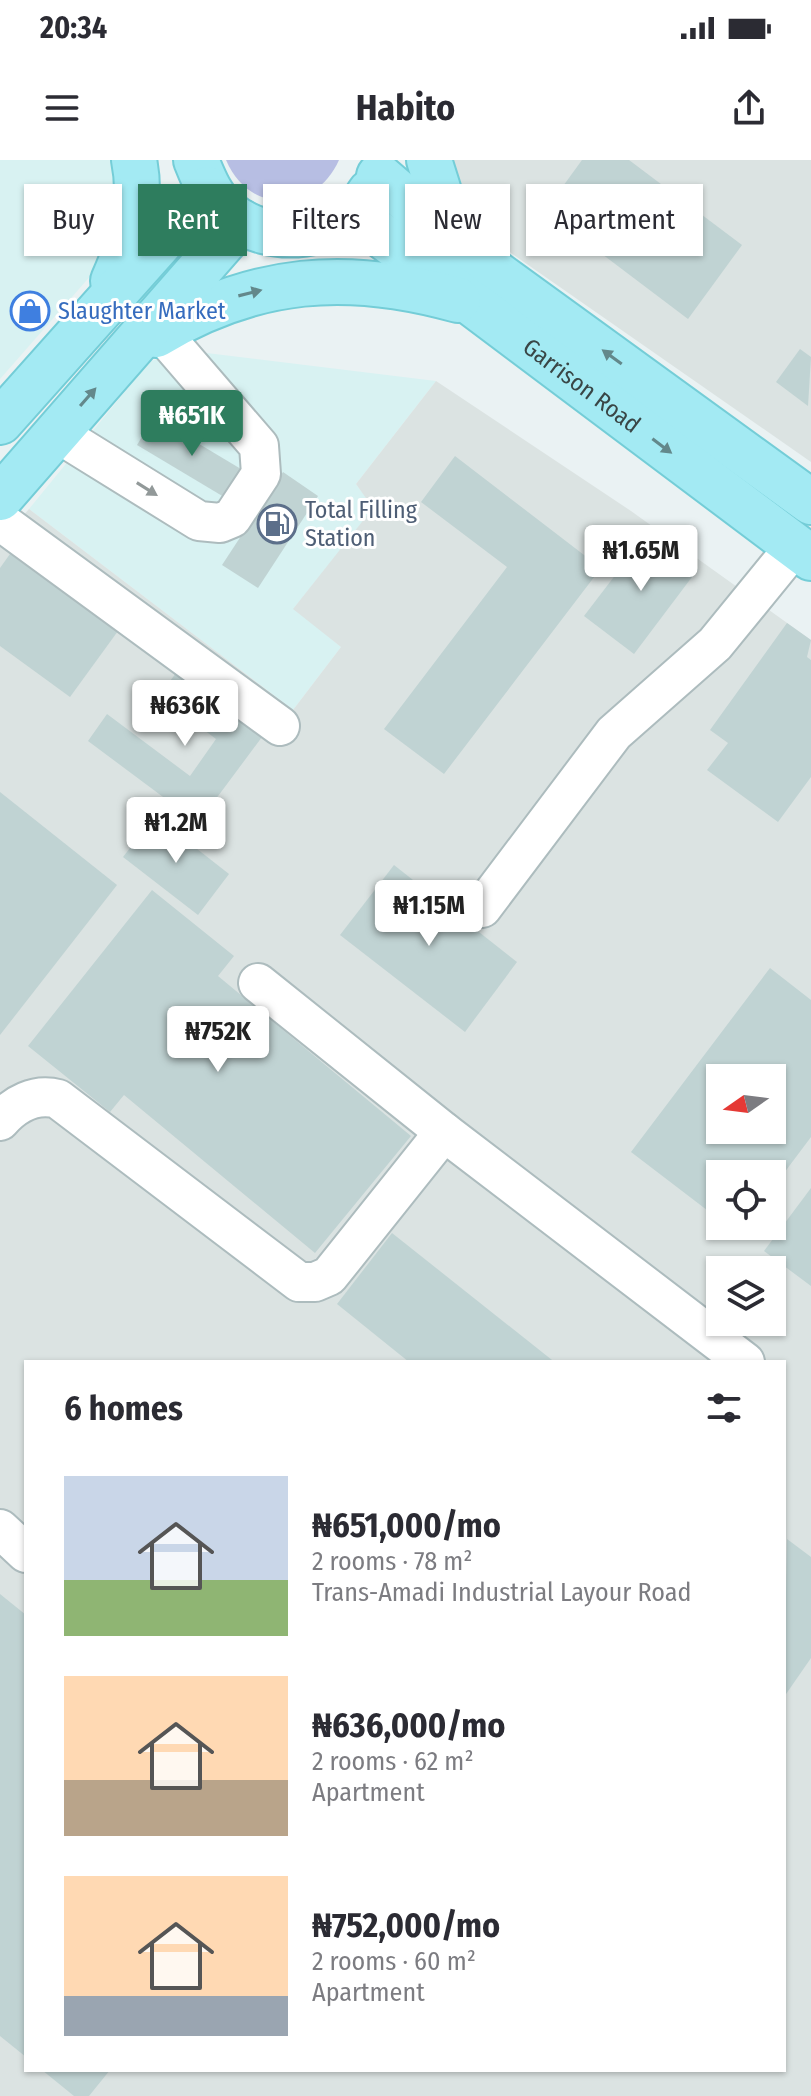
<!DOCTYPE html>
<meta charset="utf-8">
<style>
body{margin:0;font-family:"Fira Sans Condensed",sans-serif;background:#f2f2f3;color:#2b2b33;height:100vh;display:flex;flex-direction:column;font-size:30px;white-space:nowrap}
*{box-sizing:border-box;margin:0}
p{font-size:26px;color:#7c7c81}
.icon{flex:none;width:44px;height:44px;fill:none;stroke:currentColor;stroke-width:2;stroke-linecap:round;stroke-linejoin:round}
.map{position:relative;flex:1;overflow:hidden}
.panel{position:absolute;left:24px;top:1200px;width:762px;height:712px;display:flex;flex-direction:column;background:#fff;border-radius:0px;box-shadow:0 2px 6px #0004}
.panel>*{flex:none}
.top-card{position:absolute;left:24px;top:24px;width:764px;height:72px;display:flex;gap:16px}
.needle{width:52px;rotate:256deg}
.controls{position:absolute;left:706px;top:904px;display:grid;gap:16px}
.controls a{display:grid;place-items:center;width:80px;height:80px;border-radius:0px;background:#fff;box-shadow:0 2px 6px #0004;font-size:40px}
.price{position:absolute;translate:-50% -68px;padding:0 18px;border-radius:8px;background:#fff;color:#222;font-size:26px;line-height:52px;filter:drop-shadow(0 2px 4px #0008)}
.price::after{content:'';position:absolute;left:50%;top:48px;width:24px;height:18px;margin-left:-12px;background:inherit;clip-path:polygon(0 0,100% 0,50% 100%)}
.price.current{background:#2e7d5e;color:#fff}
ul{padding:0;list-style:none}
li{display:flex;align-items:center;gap:24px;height:200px;padding:0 40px}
li span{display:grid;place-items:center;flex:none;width:224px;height:160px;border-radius:0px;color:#555}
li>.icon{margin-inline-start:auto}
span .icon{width:96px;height:96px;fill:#fffc;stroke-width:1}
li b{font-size:34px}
h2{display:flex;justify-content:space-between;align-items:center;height:96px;padding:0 40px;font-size:34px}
.chip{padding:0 28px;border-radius:0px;background:#fff;box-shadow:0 2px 6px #0004;font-size:28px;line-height:72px}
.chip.current{background:#2e7d5e;color:#fff}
.status{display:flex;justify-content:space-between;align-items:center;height:56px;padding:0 40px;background:#fff;direction:ltr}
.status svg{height:22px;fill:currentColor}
header{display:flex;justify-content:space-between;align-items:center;height:104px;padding:0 40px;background:#fff;font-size:36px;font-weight:700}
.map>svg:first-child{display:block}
.commercial{fill:#d8f2f2}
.industrial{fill:#dbe3e2;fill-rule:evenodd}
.green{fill:#b7bee3}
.building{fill:#c0d3d3;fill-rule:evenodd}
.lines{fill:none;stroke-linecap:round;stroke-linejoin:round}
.minor-casing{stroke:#adbcbe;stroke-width:42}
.major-casing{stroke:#74cdd7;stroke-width:48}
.minor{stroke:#fff;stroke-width:38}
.major{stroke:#a3eaf3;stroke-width:44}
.oneway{fill:#63888b}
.oneway2{fill:#929999}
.labels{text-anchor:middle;stroke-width:6;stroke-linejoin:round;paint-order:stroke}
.shop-label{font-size:24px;fill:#366cbe;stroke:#fff;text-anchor:start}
.street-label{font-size:24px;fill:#394646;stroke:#fff}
.service-label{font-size:24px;fill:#4e5e75;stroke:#fff;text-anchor:start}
</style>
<div class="status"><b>20:34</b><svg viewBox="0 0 49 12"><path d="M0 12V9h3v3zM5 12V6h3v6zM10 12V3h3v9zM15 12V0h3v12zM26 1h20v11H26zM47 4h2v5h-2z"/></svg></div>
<header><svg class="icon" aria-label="menu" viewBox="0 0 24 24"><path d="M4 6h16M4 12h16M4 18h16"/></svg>Habito<svg class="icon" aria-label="share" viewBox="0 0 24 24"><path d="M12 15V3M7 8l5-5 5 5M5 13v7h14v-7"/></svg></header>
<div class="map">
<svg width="811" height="1936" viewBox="0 0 811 1936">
<rect width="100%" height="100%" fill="#eaf2f3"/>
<g class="commercial">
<polygon points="0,0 119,0 122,32 100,105 0,219"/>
<polygon points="190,191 436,221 356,324 374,348 294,448 341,487 293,550 29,349 150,201"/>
</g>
<g class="industrial">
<polygon points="448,0 811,0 811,302 511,93 457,27"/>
<path d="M436,221L631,351L811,480V1936H0V382L29,349L293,550L341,487L293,449L373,348L356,324ZM720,918H772V970H720ZM720,1014H772V1066H720ZM720,1110H772V1162H720ZM26,1202H784V1910H26Z"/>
</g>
<path class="green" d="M226,0H339C315,53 250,56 226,0Z"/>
<g class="building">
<polygon points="582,0 629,0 742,85 688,159 545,51"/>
<polygon points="800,189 811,197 808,246 776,222"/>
<polygon points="154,257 246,312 229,340 137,285"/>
<polygon points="455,296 601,408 444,614 384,569 507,407 421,342"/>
<polygon points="283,312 318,336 258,428 222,405"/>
<polygon points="649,371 698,409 634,494 584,456"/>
<polygon points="10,394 118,471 70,537 0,486 0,408"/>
<polygon points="787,463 811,480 807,497 811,500 811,617 778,662 707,610 728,583 710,570"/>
<polygon points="179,509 265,573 198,663 88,581 107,554 190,616 216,579 159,536"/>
<polygon points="0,632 117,725 0,875"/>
<polygon points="155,656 229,714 198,755 123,697"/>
<polygon points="394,705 517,802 465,872 340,775"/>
<polygon points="152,730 234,796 218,816 411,976 315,1093 124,935 110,952 28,886"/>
<path d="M770,808L811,840V977L772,1029V1014H720V1060L631,992ZM720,918H772V970H720Z"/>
<polygon points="811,1028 811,1126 764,1091"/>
<polygon points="392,1073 552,1200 550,1202 409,1202 337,1144"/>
<polygon points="787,1379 811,1397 811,1498 784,1537"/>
<polygon points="0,1434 26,1455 26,1897 0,1876"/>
<polygon points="42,1910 110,1910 89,1936 74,1936"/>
</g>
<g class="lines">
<g class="minor-casing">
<g id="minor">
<polyline points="57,273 199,361 220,363 232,358 261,314 259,286 153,163"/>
<polyline points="0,361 280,566"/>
<polyline points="482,748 614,573 715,484 795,386"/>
<polyline points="258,823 444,972 745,1202"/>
<path d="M0,961C15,944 35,933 58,939L299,1122H315L329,1116L444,972"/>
<polyline points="0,1369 26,1393"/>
</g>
</g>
<g class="major-casing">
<g id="major">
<path d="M196,0C204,20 211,38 228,53C270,88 342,80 370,32"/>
<polyline points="429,0 441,38 464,79"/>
<polyline points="379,16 472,96 811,342"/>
<path id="s1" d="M353,54L811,398"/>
<path d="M113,121C131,80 143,44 134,0"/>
<path d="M156,175C255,116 347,109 458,140"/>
<polyline points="0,262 208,29"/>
<polyline points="0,338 241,62"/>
</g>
</g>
<use href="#minor" class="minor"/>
<use href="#major" class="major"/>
</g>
<defs><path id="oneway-solid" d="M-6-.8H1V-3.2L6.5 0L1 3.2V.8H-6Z" transform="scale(2)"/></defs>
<g class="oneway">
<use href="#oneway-solid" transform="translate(250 133) rotate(-14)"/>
<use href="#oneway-solid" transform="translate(612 197) rotate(-144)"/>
<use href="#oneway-solid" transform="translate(88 237) rotate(-49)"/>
<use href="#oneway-solid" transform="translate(662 286) rotate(37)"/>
</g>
<use class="oneway2" href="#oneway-solid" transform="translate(147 329) rotate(32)"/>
<defs>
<g id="shop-ring" transform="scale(2)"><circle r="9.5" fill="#fff" stroke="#3f7fe0" stroke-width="1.5"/><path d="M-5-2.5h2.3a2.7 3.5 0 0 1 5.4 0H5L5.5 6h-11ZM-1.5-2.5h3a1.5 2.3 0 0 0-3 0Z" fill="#3f7fe0"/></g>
<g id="fuel-ring" transform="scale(2)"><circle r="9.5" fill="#fff" stroke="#5c6f8a" stroke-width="1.5"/><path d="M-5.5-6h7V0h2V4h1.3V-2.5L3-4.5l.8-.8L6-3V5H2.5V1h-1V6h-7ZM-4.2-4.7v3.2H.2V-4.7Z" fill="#5c6f8a"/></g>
</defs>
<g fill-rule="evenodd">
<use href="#shop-ring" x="30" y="151"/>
<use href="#fuel-ring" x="277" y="364"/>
</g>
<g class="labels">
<g class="shop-label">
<text x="58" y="159">Slaughter Market</text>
</g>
<g class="street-label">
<text dy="8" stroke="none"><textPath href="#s1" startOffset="286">Garrison Road</textPath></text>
</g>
<g class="service-label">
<text x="305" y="358">Total Filling<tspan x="305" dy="28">Station</tspan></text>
</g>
</g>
</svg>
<div class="controls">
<a><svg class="needle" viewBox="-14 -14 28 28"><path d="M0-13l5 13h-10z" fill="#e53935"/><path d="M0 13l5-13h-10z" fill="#7c7c81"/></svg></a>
<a><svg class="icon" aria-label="locate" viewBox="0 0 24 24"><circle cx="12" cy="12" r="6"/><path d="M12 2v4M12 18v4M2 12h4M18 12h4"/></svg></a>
<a><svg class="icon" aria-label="layers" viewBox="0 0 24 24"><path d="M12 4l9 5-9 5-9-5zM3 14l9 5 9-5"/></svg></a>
</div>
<b class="price current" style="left:192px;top:298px">₦651K</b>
<b class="price" style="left:641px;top:433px">₦1.65M</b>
<b class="price" style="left:185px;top:588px">₦636K</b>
<b class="price" style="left:176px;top:705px">₦1.2M</b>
<b class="price" style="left:429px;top:788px">₦1.15M</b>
<b class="price" style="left:218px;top:914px">₦752K</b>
<div class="top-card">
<a class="chip">Buy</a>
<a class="chip current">Rent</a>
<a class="chip">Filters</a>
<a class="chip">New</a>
<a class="chip">Apartment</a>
</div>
<section class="panel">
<h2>6 homes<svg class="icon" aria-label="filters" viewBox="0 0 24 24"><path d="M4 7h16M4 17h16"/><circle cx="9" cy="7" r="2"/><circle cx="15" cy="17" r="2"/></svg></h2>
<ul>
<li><span style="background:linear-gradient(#c9d6e8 65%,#8fb573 0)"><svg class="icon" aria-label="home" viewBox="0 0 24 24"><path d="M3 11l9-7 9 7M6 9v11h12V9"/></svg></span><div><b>₦651,000/mo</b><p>2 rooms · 78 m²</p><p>Trans-Amadi Industrial Layour Road</p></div></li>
<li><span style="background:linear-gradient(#ffd9b3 65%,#b9a48a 0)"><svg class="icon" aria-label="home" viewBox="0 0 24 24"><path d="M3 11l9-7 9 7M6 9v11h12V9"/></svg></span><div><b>₦636,000/mo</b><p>2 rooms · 62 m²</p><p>Apartment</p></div></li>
<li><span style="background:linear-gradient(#ffd9b3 75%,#9aa5b1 0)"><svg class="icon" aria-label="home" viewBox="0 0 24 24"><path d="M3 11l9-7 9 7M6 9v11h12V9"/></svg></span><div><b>₦752,000/mo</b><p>2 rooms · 60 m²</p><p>Apartment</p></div></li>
</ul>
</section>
</div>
